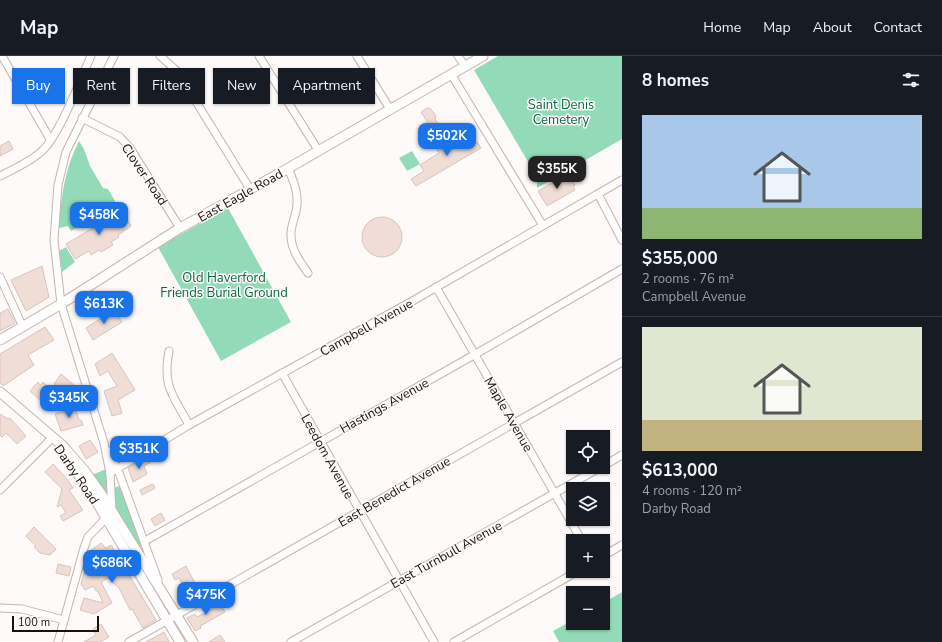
<!DOCTYPE html>
<meta charset="utf-8">
<style>
body{margin:0;font-family:"Nunito Sans",sans-serif;background:#20242c;color:#f1f3f6;height:100vh;display:flex;flex-direction:column;font-size:15px;white-space:nowrap}
*{box-sizing:border-box;margin:0}
p{font-size:13px;color:#9ea1a6}
.icon{flex:none;width:22px;height:22px;fill:none;stroke:currentColor;stroke-width:2;stroke-linecap:round;stroke-linejoin:round}
.map{position:relative;flex:1;overflow:hidden}
.sheet{display:flex;flex-direction:column;background:#171b24;width:320px}
.sheet>*{flex:none}
.guide{position:absolute;left:12px;top:12px;width:380px;height:36px;display:flex;gap:8px}
.tools{position:absolute;left:566px;top:374px;display:grid;gap:8px}
.tools a{display:grid;place-items:center;width:44px;height:44px;border-radius:0px;background:#171b24;box-shadow:0 1px 3px #0004;font-size:20px}
.scale{position:absolute;left:12px;bottom:10px;width:87px;box-sizing:border-box;padding-left:4px;border:2px solid #18110f;border-top:0;font-size:11px;line-height:14px;white-space:nowrap;color:#18110f;-webkit-text-stroke:3px #fefaf9;paint-order:stroke}
.price{position:absolute;translate:-50% -34px;padding:0 9px;border-radius:8px;background:#1a73e8;color:#fff;font-size:13px;line-height:26px;filter:drop-shadow(0 1px 2px #0008)}
.price::after{content:'';position:absolute;left:50%;top:24px;width:12px;height:9px;margin-left:-6px;background:inherit;clip-path:polygon(0 0,100% 0,50% 100%)}
.price.selected{background:#222;color:#fff}
ul{padding:0;list-style:none}
li{display:grid;align-content:center;gap:8px;height:212px;padding:0 20px}
li+li{border-top:1px solid #363941}
li span{display:grid;place-items:center;height:124px;border-radius:0px;color:#555}
li>.icon{margin-inline-start:auto}
span .icon{width:72px;height:72px;fill:#fffc;stroke-width:1}
li b{font-size:17px}
h2{display:flex;justify-content:space-between;align-items:center;height:48px;padding:0 20px;font-size:17px}
.tag{padding:0 14px;border-radius:0px;background:#171b24;box-shadow:0 1px 3px #0004;font-size:14px;line-height:36px}
.tag.selected{background:#1a73e8;color:#fff}
header{display:flex;align-items:center;gap:24px;box-sizing:border-box;height:56px;padding:0 20px;background:#171b24;border-bottom:1px solid #363941}
header strong{font-size:19px}
nav{display:flex;gap:22px;margin-inline-start:auto;font-size:14px}
main{display:flex;flex:1;min-height:0}
.map>svg:first-child{display:block}
.green{fill:#93dbb8}
.building{fill:#f0ddd5;stroke:#d7c4bc}
.lines{fill:none;stroke-linecap:round;stroke-linejoin:round}
.minor-casing{stroke:#c6b3ac;stroke-width:9}
.major-casing{stroke:#c6b3ac;stroke-width:11}
.minor{stroke:#fff;stroke-width:7}
.major{stroke:#fff;stroke-width:9}
.labels{text-anchor:middle;stroke-width:3;stroke-linejoin:round;paint-order:stroke}
.park-label{font-size:13px;fill:#0a6747;stroke:#fefaf9}
.street-label{font-size:13px;fill:#18110f;stroke:#fefaf9}
</style>
<header>
<strong>Map</strong>
<nav><a>Home</a><a>Map</a><a>About</a><a>Contact</a></nav>
</header>
<main>
<div class="map">
<svg width="622" height="586" viewBox="0 0 622 586">
<rect width="100%" height="100%" fill="#fefaf9"/>
<g class="green">
<polygon points="498,0 622,0 622,83 537,132 537,121 474,14"/>
<path d="M79,85L84,93L90,110L103,132L108,133L115,145L113,151L71,175L68,170L60,172L59,170C61,140 65,112 79,85Z"/>
<polygon points="412,95 420,108 407,115 399,102"/>
<polygon points="228,152 291,266 221,305 158,191"/>
<polygon points="66,191 75,206 62,216 59,195"/>
<polygon points="106,413 108,423 109,443 92,419"/>
<polygon points="121,430 143,489 137,492 115,456 115,431"/>
<polygon points="622,536 622,586 559,586 553,575 573,564 573,567 603,567 603,547"/>
</g>
<g class="building">
<polygon points="427,52 430,52 436,60 435,63 441,72 431,79 426,73 430,70 421,56"/>
<polygon points="466,74 473,88 477,86 481,92 416,130 411,123 424,115 420,109 439,97 436,92"/>
<polygon points="9,85 13,93 0,100 0,90"/>
<polygon points="567,119 575,129 573,130 575,134 547,150 538,135"/>
<polygon points="122,155 131,170 118,179 119,181 111,186 113,189 101,196 99,194 91,199 89,195 75,203 66,188"/>
<circle cx="382" cy="181" r="20"/>
<polygon points="42,210 49,241 26,255 11,224"/>
<polygon points="8,253 15,267 0,275 0,257"/>
<polygon points="114,254 122,266 93,284 86,272"/>
<polygon points="45,271 54,284 28,299 34,309 3,330 0,327 0,298"/>
<polygon points="112,297 135,334 118,344 122,357 112,360 104,335 117,330 108,315 100,320 95,308"/>
<polygon points="61,318 75,330 68,339 54,328"/>
<polygon points="38,326 40,329 43,326 50,333 41,345 30,335"/>
<polygon points="72,349 74,349 79,364 81,364 83,369 61,375 55,358 67,354 66,351"/>
<polygon points="0,358 8,363 10,362 26,380 17,388 6,377 2,381 0,379"/>
<polygon points="90,384 98,396 86,403 79,390"/>
<polygon points="148,401 151,406 144,410 147,418 133,426 128,412"/>
<polygon points="53,408 67,423 73,432 69,434 83,454 63,465 60,460 66,457 61,449 57,451 62,433 45,416"/>
<polygon points="153,428 155,432 142,439 140,434"/>
<polygon points="161,457 165,464 155,470 151,463"/>
<polygon points="34,471 56,493 50,499 40,497 34,491 36,490 26,480"/>
<polygon points="101,487 106,492 111,489 156,564 143,572 132,553 130,554 119,532 108,522 101,526 112,547 94,558 80,554 84,542 103,547 98,535 96,535 93,530 85,534 81,528 88,502 92,500 90,495"/>
<polygon points="58,508 71,511 69,520 56,517"/>
<polygon points="186,510 198,533 192,538 185,539 181,532 184,530 179,522 175,524 172,518"/>
<polygon points="218,544 225,556 200,570 201,572 195,575 187,562 195,558 197,561 213,553 211,549"/>
<polygon points="101,568 109,581 100,586 84,586 96,579 93,573"/>
<polygon points="164,576 169,586 146,586"/>
<polygon points="220,579 225,586 209,586"/>
</g>
<g class="lines">
<g class="minor-casing">
<g id="minor">
<polyline points="2,0 50,83"/>
<polyline points="160,0 177,15 250,133"/>
<polyline points="259,0 318,94"/>
<polyline points="357,0 390,53"/>
<polyline points="458,0 465,10"/>
<polyline points="451,18 542,168"/>
<polyline points="82,62 120,81 130,92 180,172"/>
<path d="M288,112C293,124 298,135 297,148C297,159 290,168 291,181C292,195 300,206 308,217"/>
<path d="M0,120C14,113 30,106 42,95C60,78 80,24 91,0"/>
<polyline points="598,138 622,184"/>
<polyline points="0,221 22,269"/>
<polyline points="436,231 582,485"/>
<path d="M169,295C162,330 173,339 189,369"/>
<polyline points="282,317 434,586"/>
<polyline points="108,395 118,414 158,524"/>
<polyline points="603,410 622,399"/>
<polyline points="110,417 189,369 416,243 622,124"/>
<polyline points="0,434 52,382"/>
<polyline points="112,456 110,417 104,387 61,248 54,184 58,129 66,96 114,0"/>
<polyline points="145,485 474,299 622,213"/>
<polyline points="603,500 622,489"/>
<polyline points="0,552 22,553 64,564"/>
<polyline points="58,586 84,492 88,481 106,462"/>
<polyline points="129,586 622,306"/>
<polyline points="291,586 601,411"/>
<polyline points="454,586 578,515"/>
</g>
</g>
<g class="major-casing">
<g id="major">
<polyline points="0,284 61,248 180,172 280,117 483,0"/>
<polyline points="0,336 63,390 84,414 102,439 193,586"/>
<polyline points="61,394 90,435 180,586"/>
</g>
</g>
<use href="#minor" class="minor"/>
<use href="#major" class="major"/>
</g>
<g class="labels">
<g class="park-label">
<text x="561" y="53">Saint Denis<tspan x="561" dy="15">Cemetery</tspan></text>
<text x="224" y="226">Old Haverford<tspan x="224" dy="15">Friends Burial Ground</tspan></text>
</g>
<g class="street-label">
<text transform="translate(145 118) rotate(56)" y="5">Clover Road</text>
<text transform="translate(240 139) rotate(-29)" y="5">East Eagle Road</text>
<text transform="translate(366 271) rotate(-29)" y="5">Campbell Avenue</text>
<text transform="translate(384 349) rotate(-29)" y="5">Hastings Avenue</text>
<text transform="translate(509 358) rotate(60)" y="5">Maple Avenue</text>
<text transform="translate(328 400) rotate(61)" y="5">Leedom Avenue</text>
<text transform="translate(77 418) rotate(56)" y="5">Darby Road</text>
<text transform="translate(394 435) rotate(-30)" y="5">East Benedict Avenue</text>
<text transform="translate(446 498) rotate(-29)" y="5">East Turnbull Avenue</text>
</g>
</g>
</svg>
<div class="tools">
<a><svg class="icon" aria-label="locate" viewBox="0 0 24 24"><circle cx="12" cy="12" r="6"/><path d="M12 2v4M12 18v4M2 12h4M18 12h4"/></svg></a>
<a><svg class="icon" aria-label="layers" viewBox="0 0 24 24"><path d="M12 4l9 5-9 5-9-5zM3 14l9 5 9-5"/></svg></a>
<a>+</a>
<a>−</a>
</div>
<div class="scale">100 m</div>
<b class="price" style="left:447px;top:101px">$502K</b>
<b class="price selected" style="left:557px;top:134px">$355K</b>
<b class="price" style="left:99px;top:180px">$458K</b>
<b class="price" style="left:104px;top:269px">$613K</b>
<b class="price" style="left:69px;top:363px">$345K</b>
<b class="price" style="left:139px;top:414px">$351K</b>
<b class="price" style="left:112px;top:528px">$686K</b>
<b class="price" style="left:206px;top:560px">$475K</b>
<div class="guide">
<a class="tag selected">Buy</a>
<a class="tag">Rent</a>
<a class="tag">Filters</a>
<a class="tag">New</a>
<a class="tag">Apartment</a>
</div>
</div>
<section class="sheet">
<h2>8 homes<svg class="icon" aria-label="filters" viewBox="0 0 24 24"><path d="M4 7h16M4 17h16"/><circle cx="9" cy="7" r="2"/><circle cx="15" cy="17" r="2"/></svg></h2>
<ul>
<li><span style="background:linear-gradient(#a9c7e8 75%,#8fb573 0)"><svg class="icon" aria-label="home" viewBox="0 0 24 24"><path d="M3 11l9-7 9 7M6 9v11h12V9"/></svg></span><div><b>$355,000</b><p>2 rooms · 76 m²</p><p>Campbell Avenue</p></div></li>
<li><span style="background:linear-gradient(#dfe7d0 75%,#c2b280 0)"><svg class="icon" aria-label="home" viewBox="0 0 24 24"><path d="M3 11l9-7 9 7M6 9v11h12V9"/></svg></span><div><b>$613,000</b><p>4 rooms · 120 m²</p><p>Darby Road</p></div></li>
</ul>
</section>
</main>
